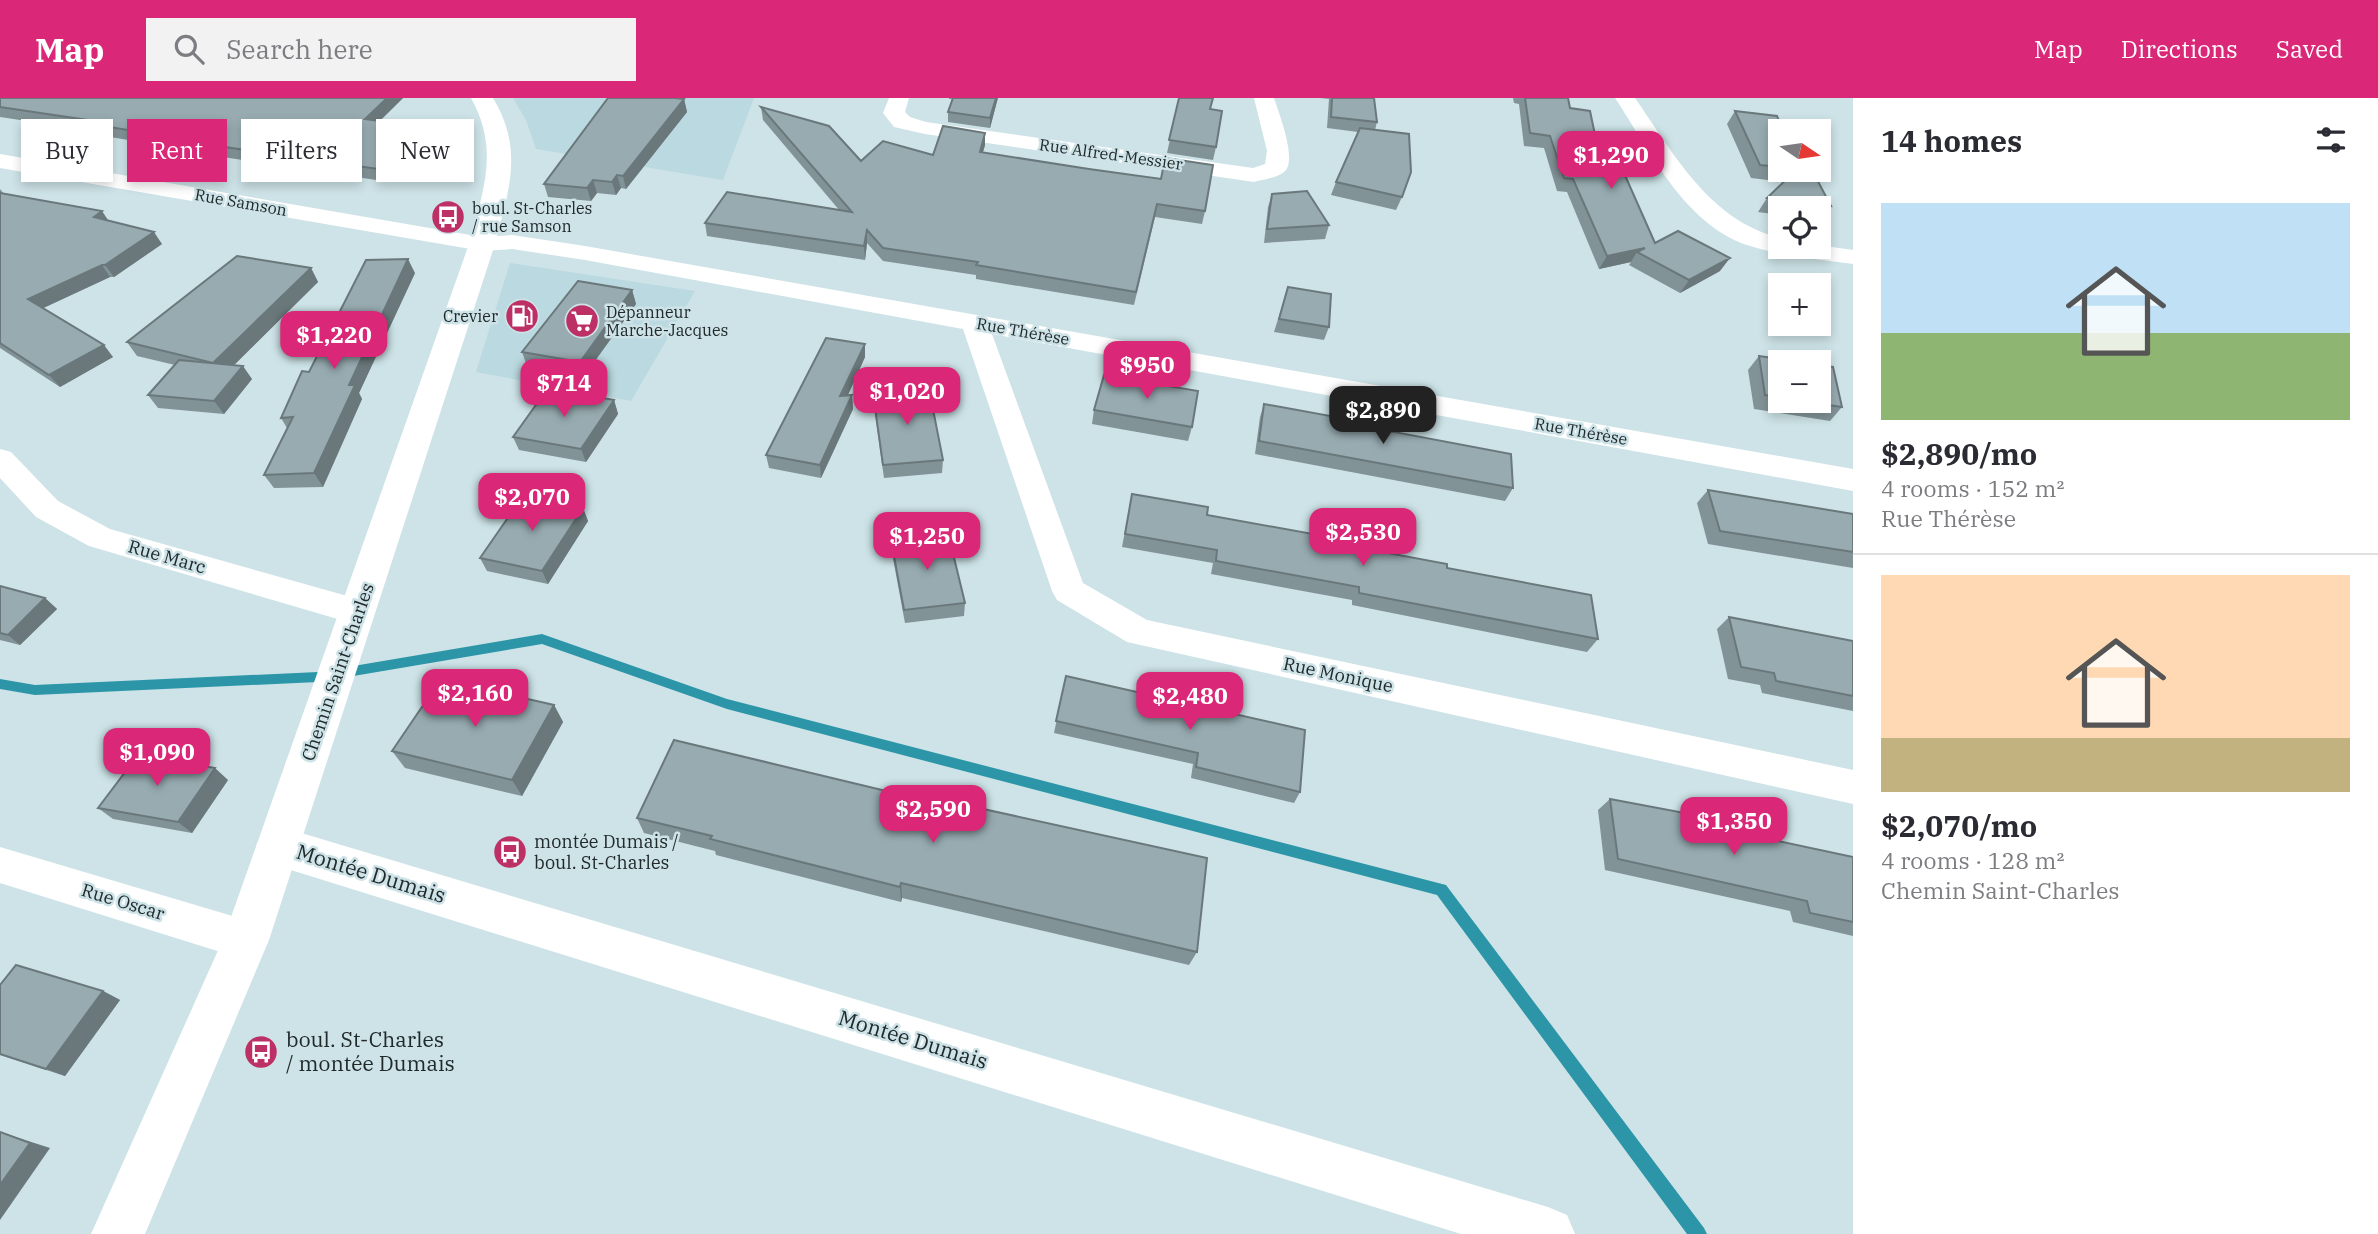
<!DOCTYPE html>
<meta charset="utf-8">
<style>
body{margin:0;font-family:"IBM Plex Serif",serif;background:#f2f2f3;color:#2b2b33;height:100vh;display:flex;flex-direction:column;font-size:26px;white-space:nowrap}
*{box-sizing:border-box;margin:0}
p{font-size:23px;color:#7c7c81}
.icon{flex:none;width:38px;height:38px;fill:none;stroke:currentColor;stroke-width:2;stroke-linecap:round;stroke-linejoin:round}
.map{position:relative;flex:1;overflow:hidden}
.side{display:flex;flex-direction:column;background:#fff;width:525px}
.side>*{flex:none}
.hud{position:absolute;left:21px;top:21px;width:665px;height:63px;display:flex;gap:14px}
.needle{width:46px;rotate:103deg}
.controls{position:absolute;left:1768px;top:21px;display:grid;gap:14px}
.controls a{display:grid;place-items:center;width:63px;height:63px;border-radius:0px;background:#fff;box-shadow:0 4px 10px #0003;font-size:35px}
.price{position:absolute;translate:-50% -60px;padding:0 16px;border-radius:14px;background:#db2777;color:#fff;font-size:23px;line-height:46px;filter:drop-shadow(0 2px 4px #0008)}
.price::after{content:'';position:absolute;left:50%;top:42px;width:21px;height:16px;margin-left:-10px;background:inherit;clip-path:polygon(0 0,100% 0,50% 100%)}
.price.selected{background:#222;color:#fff}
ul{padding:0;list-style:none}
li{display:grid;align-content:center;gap:14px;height:371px;padding:0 28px}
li+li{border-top:2px solid #e1e1e2}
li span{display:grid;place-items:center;height:217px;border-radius:0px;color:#555}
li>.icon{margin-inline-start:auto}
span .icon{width:126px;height:126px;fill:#fffc;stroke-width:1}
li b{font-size:30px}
h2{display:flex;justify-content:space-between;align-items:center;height:84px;padding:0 28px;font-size:30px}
.chip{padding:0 24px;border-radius:0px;background:#fff;box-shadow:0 4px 10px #0003;font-size:24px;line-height:63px}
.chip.selected{background:#db2777;color:#fff}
header{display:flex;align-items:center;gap:42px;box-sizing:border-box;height:98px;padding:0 35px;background:#db2777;color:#fff}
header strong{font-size:33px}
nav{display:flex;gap:38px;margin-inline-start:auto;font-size:24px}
.search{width:490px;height:63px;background:#f2f2f3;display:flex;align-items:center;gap:18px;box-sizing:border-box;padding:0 24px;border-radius:0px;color:#7c7c81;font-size:26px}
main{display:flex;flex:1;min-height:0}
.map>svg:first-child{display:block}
.built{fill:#bbd9e0}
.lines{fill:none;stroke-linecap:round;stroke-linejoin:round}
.stream{fill:#2c96a8;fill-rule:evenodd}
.minor{fill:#fff;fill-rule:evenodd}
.tertiary{fill:#fff;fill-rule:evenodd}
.secondary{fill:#fff;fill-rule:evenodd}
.wall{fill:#829397}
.shaded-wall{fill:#6a787b}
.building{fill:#97abb0;stroke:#6a787b;stroke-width:2}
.labels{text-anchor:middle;stroke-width:5;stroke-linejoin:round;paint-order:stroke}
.far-street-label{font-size:16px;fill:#21292b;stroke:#cde3e7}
.far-poi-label{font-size:16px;fill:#21292b;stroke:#cde3e7;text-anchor:start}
.street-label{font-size:18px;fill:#21292b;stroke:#cde3e7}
.poi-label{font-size:18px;fill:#21292b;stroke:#cde3e7;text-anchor:start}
.near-street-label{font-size:21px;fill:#21292b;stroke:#cde3e7}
.near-poi-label{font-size:21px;fill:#21292b;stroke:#cde3e7;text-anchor:start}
</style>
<header>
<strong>Map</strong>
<div class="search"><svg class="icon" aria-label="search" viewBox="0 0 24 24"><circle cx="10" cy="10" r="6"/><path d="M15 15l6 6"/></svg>Search here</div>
<nav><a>Map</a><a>Directions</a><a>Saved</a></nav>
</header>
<main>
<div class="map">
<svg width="1853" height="1136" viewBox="0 0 1853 1136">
<rect width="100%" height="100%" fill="#cde3e7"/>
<g class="built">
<polygon points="513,0 754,0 723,82 536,51 526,22"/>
<polygon points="510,165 695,193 631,303 476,274"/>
</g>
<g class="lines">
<polygon class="stream" points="542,536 727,601 1446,787 1704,1130 1707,1136 1687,1136 1437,797 727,611 542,546 318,584 35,597 0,591 0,581 35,587 318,574"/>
<g class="minor">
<path d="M889,0H909L905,14L910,19L926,24L1253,70L1265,66L1267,53L1254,0H1274C1279,16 1296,58 1286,72C1281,79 1262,82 1254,84L925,36L894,29L883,15Z"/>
<path d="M1615,0H1635C1674,56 1709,122 1780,140V149H1818V147L1853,152V166C1817,161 1781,158 1747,147C1684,126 1649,51 1615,0Z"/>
<polygon points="0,56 482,139 512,137 585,148 1853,371 1853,393 992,236 1083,485 1147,522 1853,672 1853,706 1127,544 1057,502 1052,493 963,231 585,162 512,151 482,153 0,70"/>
<polygon points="0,351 11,354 58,403 110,431 358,501 370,505 375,514 370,523 358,527 89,448 36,419 0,380"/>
<polygon points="0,749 246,822 261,828 267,842 261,856 246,862 0,785"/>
</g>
<polygon class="tertiary" points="278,728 1548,1109 1567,1117 1575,1136 1461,1136 278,768 263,762 256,748 263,734"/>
<path class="secondary" d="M471,0H493C524,51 509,92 495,146L269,842L145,1136H91L224,839L469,146C483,93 500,52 471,0Z"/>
</g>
<g class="wall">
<polygon points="0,0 403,0 380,23 437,31 441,42 402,79 389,77 383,83 149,48 147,45 110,39 107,35 0,19"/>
<polygon points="949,0 998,0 990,30 948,24 948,14 952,1 949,1"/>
<polygon points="1179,0 1210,11 1216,49 1213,62 1167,55"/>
<polygon points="1320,0 1374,0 1377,24 1375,32 1402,99 1396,112 1331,97 1336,84 1358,34 1327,30 1329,1"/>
<polygon points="1513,0 1568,0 1570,10 1655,145 1720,173 1680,195 1629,167 1631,164 1599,171 1567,94 1557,93 1544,50 1524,48 1519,6 1514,5"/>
<polygon points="684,1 687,14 626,91 621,90 616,97 597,95 591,103 548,99 544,86"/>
<polygon points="761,9 861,63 933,57 985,35 985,47 983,54 1205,113 1202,126 1155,119 1134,207 976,181 976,177 883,163 867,145 865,162 707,138 705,125 840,113 763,22"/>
<polygon points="1735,13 1780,33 1780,72 1812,72 1831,108 1821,122 1818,122 1818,110 1780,110 1780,117 1758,114 1767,100 1784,84 1751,80 1727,26"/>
<polygon points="0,91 4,96 108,122 162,146 114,179 110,179 43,210 113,259 60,289 0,250"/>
<polygon points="1272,96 1329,127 1325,141 1264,145 1268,109"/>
<polygon points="311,170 318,184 234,267 252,281 224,316 158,310 148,297 175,267 137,258 127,244"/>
<polygon points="415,175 359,295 362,301 323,389 274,390 264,377 287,330 281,320 309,274"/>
<polygon points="1288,189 1329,229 1324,242 1274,234"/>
<polygon points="632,192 636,206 584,278 527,268 522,254"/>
<polygon points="865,246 865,259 848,297 852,297 853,311 821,380 769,370 766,357"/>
<polygon points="1759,258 1780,264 1780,303 1818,303 1842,309 1830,323 1754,311 1748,272"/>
<polygon points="873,295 943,362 942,375 884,380 874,309"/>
<polygon points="614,302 618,316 586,364 519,352 513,339"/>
<polygon points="1264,306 1513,390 1505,403 1255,356 1260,319"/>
<polygon points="1094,312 1192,329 1188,343 1092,326"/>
<polygon points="1708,392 1853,416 1853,470 1708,446 1697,405"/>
<polygon points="1132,396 1207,417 1447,470 1598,541 1587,554 1352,507 1352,502 1211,476 1213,465 1122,449"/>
<polygon points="583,410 588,423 548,486 487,473 480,460"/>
<polygon points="891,442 965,505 964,518 905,525 892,455"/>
<polygon points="0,488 45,500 57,511 20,547 0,542"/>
<polygon points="1729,519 1853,543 1853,613 1762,595 1760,587 1728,581 1717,531"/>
<polygon points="1066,578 1300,694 1294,705 1191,680 1193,666 1054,635"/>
<polygon points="554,607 563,624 522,698 405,670 392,653"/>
<polygon points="228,682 192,735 113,721 98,710"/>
<polygon points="1610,701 1741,735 1853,759 1853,838 1793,824 1790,813 1605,772 1598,712"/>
<polygon points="637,720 1197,854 1189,867 902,800 901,804 716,757 715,753 644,735"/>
<polygon points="0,887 103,893 120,902 65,978 0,957"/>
</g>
<g class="shaded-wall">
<polygon points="387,0 403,0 370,32 365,21"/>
<polygon points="996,0 998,0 997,3 990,30 990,20"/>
<polygon points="684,1 687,14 626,91 623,78"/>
<polygon points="437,31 441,42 402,79 397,68"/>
<polygon points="985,35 985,47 979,67 980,54"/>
<polygon points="384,66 389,77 383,83 378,71"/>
<polygon points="617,77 621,90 616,97 612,84"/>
<polygon points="593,82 597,95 591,103 587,90"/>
<polygon points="102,113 110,125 94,119"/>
<polygon points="867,132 867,145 865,162 864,148"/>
<polygon points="154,134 162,146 114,179 105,167"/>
<polygon points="1645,150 1637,154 1631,164 1599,171 1607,158"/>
<polygon points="1730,160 1720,173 1680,195 1689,182"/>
<polygon points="408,161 415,175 359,295 362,301 323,389 314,375 349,287"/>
<polygon points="102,167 110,179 37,213 28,201"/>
<polygon points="311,170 318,184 222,279 213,265"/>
<polygon points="632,192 636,206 584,278 580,264"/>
<polygon points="865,246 865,259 841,312 840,298"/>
<polygon points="104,247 113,259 60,289 49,277"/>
<polygon points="243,268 252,281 224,316 214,303"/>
<polygon points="852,297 853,311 821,380 820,367"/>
<polygon points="614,302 618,316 586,364 581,351"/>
<polygon points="583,410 588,423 548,486 542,473"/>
<polygon points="45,500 57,511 20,547 8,537"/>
<polygon points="554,607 563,624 522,698 512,682"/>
<polygon points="215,670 228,682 192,735 178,724"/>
<polygon points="901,785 902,800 901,804 900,789"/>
<polygon points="103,893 120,902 65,978 46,971"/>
<polygon points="0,1034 50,1050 0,1122"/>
</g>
<g class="building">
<polygon points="0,0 387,0 365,21 437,31 397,68 384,66 378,71 142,37 146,35 103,28 107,25 0,9"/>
<polygon points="608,0 675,0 684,1 623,78 617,77 612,84 593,82 587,90 544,86"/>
<polygon points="953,0 996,0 990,20 948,14"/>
<polygon points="1179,0 1213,0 1210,11 1222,13 1216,49 1169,42"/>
<polygon points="1332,0 1374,0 1377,24 1331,19"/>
<polygon points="1525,0 1568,0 1570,10 1590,13 1599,56 1616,57 1655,145 1678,133 1730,160 1689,182 1637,154 1645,150 1607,158 1573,81 1564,80 1550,38 1530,35"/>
<polygon points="761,9 829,28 861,63 883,43 933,57 943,28 985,35 980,54 1089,71 1161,81 1165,60 1213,67 1205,113 1157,106 1136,194 976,167 978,164 883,150 867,132 864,148 705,125 727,94 852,114"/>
<polygon points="1735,13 1777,18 1783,33 1780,33 1780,69 1760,67"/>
<polygon points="1360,30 1409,36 1411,74 1402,99 1336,84"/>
<polygon points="1796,72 1812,72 1831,108 1767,100"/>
<polygon points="1307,93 1329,127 1267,131 1272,96"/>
<polygon points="0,95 102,113 94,119 154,134 105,167 102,167 28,201 104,247 49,277 0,245"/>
<polygon points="237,158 311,170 213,265 127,244"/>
<polygon points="408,161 349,287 355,287 314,375 264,377 293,319 281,320 302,273 309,274 366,162"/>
<polygon points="578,183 632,192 580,264 522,254"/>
<polygon points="1288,189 1331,196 1329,229 1279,221"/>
<polygon points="826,240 865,246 840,298 852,297 820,367 766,357"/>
<polygon points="1759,258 1800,264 1780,264 1780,299 1765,297"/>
<polygon points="179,262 243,268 214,303 148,297"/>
<polygon points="1818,267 1833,269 1842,309 1801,303 1818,303"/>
<polygon points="1104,277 1198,293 1192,329 1094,312"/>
<polygon points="548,290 614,302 581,351 513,339"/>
<polygon points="929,291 943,362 883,367 873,295"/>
<polygon points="1264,306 1336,319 1336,323 1511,356 1513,390 1259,343"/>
<polygon points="1708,392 1853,416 1853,454 1720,433"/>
<polygon points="1132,396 1208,409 1207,417 1324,438 1324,443 1447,466 1447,470 1591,497 1598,541 1359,495 1359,489 1216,463 1217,452 1125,436"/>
<polygon points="523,398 583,410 542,473 480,460"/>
<polygon points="948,435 965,505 904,512 891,442"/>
<polygon points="0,488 45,500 8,537 0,535"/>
<polygon points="1729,519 1853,543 1853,598 1776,583 1774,575 1741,569"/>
<polygon points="1066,578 1305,632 1300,694 1196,669 1198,655 1056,623"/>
<polygon points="441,581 554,607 512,682 392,653"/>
<polygon points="674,642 932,704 933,700 1207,760 1197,854 901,785 900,789 710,741 712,738 637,720"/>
<polygon points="138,657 215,670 178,724 98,710"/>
<polygon points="1610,701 1738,725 1741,735 1853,759 1853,824 1810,815 1807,803 1618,761"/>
<polygon points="16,867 103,893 46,971 0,956 0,887"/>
<polygon points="0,1034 30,1045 0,1087"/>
</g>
<defs>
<g id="bus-disc" transform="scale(1.75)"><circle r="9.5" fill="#bd3065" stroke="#cde3e7"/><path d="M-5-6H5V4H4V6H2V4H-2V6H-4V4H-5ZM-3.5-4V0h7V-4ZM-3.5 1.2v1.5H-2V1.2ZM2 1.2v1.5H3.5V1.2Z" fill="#fff"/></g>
<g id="fuel-disc" transform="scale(1.75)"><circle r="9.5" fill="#bd3065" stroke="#cde3e7"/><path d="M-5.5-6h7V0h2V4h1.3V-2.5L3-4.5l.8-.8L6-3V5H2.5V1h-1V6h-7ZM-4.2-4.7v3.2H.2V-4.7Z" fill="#fff"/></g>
<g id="supermarket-disc" transform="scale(1.75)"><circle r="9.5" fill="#bd3065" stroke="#cde3e7"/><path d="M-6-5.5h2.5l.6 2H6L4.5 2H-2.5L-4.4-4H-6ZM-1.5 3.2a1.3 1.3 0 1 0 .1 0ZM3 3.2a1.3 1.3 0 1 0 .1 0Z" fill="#fff"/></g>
</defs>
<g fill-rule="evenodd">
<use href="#bus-disc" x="448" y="119"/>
<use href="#fuel-disc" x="522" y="218"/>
<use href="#supermarket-disc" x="582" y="223"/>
<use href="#bus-disc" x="510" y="754"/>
<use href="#bus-disc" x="261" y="954"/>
</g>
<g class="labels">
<g class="far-street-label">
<text transform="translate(1111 56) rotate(8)" y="6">Rue Alfred-Messier</text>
<text transform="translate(241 104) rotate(10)" y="6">Rue Samson</text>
<text transform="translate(1023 233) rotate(10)" y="6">Rue Thérèse</text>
<text transform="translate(1581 333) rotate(10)" y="6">Rue Thérèse</text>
</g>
<g class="far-poi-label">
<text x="472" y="116">boul. St-Charles<tspan x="472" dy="18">/ rue Samson</tspan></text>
<text x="606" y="220">Dépanneur<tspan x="606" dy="18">Marche-Jacques</tspan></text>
<text x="498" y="224" text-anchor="end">Crevier</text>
</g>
<g class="street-label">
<text transform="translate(167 459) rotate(16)" y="6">Rue Marc</text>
<text transform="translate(338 574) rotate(-71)" y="6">Chemin Saint-Charles</text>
<text transform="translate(1338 577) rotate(12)" y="6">Rue Monique</text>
<text transform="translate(123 804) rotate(17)" y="6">Rue Oscar</text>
</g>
<g class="poi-label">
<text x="534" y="750">montée Dumais /<tspan x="534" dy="21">boul. St-Charles</tspan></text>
</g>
<g class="near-street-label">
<text transform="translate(371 776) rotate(17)" y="7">Montée Dumais</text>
<text transform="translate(913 942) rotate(17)" y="7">Montée Dumais</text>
</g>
<g class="near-poi-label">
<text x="286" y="949">boul. St-Charles<tspan x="286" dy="24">/ montée Dumais</tspan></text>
</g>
</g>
</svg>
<div class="controls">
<a><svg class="needle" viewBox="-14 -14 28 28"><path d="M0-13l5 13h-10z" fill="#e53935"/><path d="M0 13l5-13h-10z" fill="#7c7c81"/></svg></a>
<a><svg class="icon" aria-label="locate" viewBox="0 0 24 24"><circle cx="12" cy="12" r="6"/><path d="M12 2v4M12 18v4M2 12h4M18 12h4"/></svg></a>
<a>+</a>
<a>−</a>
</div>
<b class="price" style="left:1611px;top:93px">$1,290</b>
<b class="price" style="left:334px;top:273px">$1,220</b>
<b class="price" style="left:1147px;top:303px">$950</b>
<b class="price" style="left:564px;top:321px">$714</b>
<b class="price" style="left:907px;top:329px">$1,020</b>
<b class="price selected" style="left:1383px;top:348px">$2,890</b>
<b class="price" style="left:532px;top:435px">$2,070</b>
<b class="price" style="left:1363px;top:470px">$2,530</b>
<b class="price" style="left:927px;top:474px">$1,250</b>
<b class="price" style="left:475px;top:631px">$2,160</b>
<b class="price" style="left:1190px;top:634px">$2,480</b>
<b class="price" style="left:157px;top:690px">$1,090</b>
<b class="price" style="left:933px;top:747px">$2,590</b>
<b class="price" style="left:1734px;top:759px">$1,350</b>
<div class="hud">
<a class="chip">Buy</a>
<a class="chip selected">Rent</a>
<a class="chip">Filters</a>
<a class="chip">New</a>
</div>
</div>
<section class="side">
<h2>14 homes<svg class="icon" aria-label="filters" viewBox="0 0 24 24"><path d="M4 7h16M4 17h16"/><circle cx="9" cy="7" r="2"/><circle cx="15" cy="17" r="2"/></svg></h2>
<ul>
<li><span style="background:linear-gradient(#bfe0f5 60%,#8fb573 0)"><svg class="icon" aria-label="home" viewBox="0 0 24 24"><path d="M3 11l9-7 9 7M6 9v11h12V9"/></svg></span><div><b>$2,890/mo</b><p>4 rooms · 152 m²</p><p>Rue Thérèse</p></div></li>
<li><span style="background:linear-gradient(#ffd9b3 75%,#c2b280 0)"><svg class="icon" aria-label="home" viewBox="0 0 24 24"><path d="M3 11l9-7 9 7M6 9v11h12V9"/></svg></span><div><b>$2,070/mo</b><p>4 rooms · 128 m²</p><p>Chemin Saint-Charles</p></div></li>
</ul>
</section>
</main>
